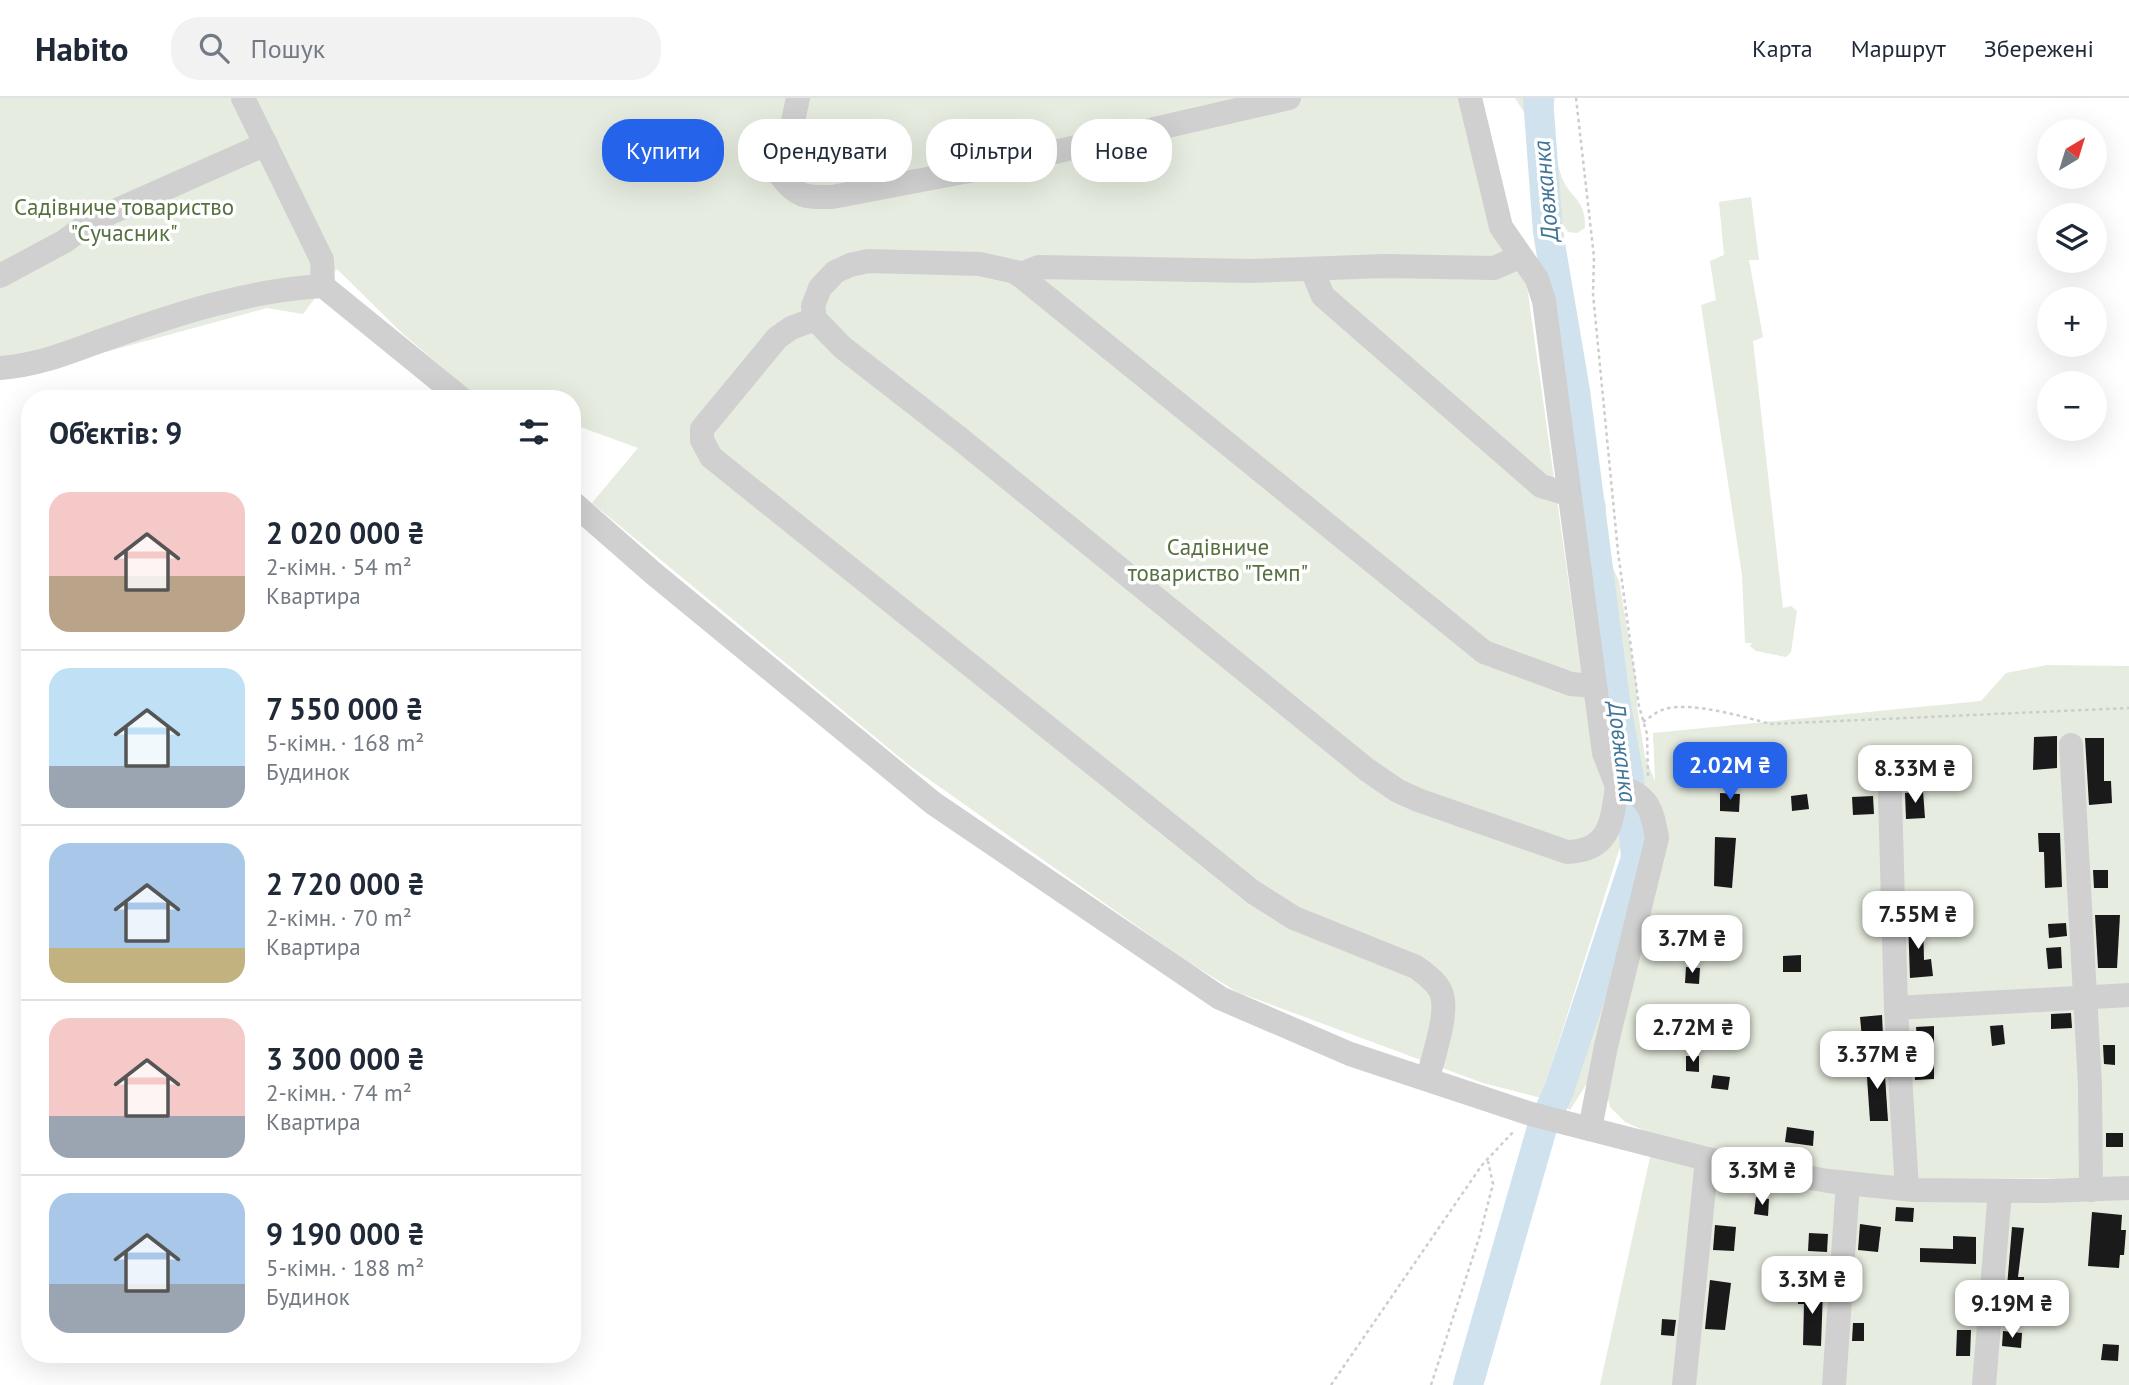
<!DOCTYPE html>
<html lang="uk">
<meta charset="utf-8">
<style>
body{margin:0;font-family:"PT Sans",sans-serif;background:#f2f2f3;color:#1f2937;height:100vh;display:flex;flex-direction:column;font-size:26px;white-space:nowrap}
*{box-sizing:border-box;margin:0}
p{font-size:23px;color:#747a83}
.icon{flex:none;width:38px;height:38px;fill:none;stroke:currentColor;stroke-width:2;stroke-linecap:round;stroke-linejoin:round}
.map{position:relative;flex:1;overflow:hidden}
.side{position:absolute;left:21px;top:292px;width:560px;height:973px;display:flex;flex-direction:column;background:#fff;border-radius:28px;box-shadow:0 7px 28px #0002}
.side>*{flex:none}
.guide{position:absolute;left:602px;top:21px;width:665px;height:63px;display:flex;gap:14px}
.needle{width:46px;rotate:38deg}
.buttons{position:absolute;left:2037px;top:21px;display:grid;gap:14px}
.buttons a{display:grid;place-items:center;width:70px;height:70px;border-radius:50%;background:#fff;box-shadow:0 7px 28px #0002;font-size:35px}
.price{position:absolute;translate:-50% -60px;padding:0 16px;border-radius:14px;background:#fff;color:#222;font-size:23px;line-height:46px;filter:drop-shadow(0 2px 4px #0008)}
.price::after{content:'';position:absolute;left:50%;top:42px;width:21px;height:16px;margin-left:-10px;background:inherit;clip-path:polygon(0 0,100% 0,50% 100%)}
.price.selected{background:#2563eb;color:#fff}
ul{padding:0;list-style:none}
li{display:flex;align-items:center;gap:21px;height:175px;padding:0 28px}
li+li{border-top:2px solid #e0e1e3}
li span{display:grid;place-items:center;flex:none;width:196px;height:140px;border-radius:21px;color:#555}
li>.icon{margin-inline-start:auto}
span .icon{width:84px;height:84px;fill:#fffc;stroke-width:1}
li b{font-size:30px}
h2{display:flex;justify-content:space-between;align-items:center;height:84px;padding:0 28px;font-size:30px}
.tag{padding:0 24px;border-radius:28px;background:#fff;box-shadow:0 7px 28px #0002;font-size:24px;line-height:63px}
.tag.selected{background:#2563eb;color:#fff}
header{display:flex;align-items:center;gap:42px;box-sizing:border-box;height:98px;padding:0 35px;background:#fff;border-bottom:2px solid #e0e1e3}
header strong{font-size:33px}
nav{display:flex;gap:38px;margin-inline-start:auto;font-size:24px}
.search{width:490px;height:63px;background:#f2f2f3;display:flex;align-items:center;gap:18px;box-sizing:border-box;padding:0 24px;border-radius:28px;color:#747a83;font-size:26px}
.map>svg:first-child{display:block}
.green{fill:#e6ecdf}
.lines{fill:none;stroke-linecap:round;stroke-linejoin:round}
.river{stroke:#cfe2ee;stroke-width:30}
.building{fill:#1a1a1a}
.path{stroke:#cdcdcd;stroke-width:2.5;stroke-dasharray:3.5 3.5;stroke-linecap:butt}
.minor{stroke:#d0d0d0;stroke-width:24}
.labels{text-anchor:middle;stroke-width:7;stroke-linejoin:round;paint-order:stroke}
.park-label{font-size:23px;fill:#56703f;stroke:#fff}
.water-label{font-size:24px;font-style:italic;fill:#3f7597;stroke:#fff}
</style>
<header>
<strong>Habito</strong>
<div class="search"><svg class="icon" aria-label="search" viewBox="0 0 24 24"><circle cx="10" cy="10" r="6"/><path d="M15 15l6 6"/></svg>Пошук</div>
<nav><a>Карта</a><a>Маршрут</a><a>Збережені</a></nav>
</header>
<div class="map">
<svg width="2129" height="1287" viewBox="0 0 2129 1287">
<rect width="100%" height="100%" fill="#fff"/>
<g class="green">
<polygon points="0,0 1459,0 1526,181 1584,594 1621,746 1541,1000 1483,985 1237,894 1185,862 910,668 592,405 638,350 572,326 572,301 479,301 402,235 337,171 303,216 267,210 36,273 0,277"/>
<path d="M1515,0H1555C1550,25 1553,52 1561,77C1569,101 1586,99 1585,130L1577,135L1568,134L1556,116L1544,108L1534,66L1530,24Z"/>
<polygon points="1751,99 1759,162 1749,162 1763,239 1753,243 1783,510 1791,508 1797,513 1791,554 1786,559 1756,553 1750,548 1752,545 1745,545 1742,477 1701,207 1716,202 1710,163 1724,157 1719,104"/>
<polygon points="1567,248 1576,252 1582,298 1596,366 1600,369 1595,371 1606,407 1606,455 1619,483 1637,587 1637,609 1645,659 1655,683 1653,635 1981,603 2006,575 2047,567 2129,568 2129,1080 1896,1081 1783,1067 1703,1050 1648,1034 1625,1024 1610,1009 1606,994 1646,774 1629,793 1631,819 1593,976 1570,1012 1548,1000 1550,987 1560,969 1586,889 1588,864 1629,753 1620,714 1626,691 1603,602 1560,254"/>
<polygon points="1651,1055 1762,1080 2129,1097 2129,1287 1600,1287"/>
</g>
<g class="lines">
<polyline class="river" points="1468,1287 1542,1030 1559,992 1636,760 1629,680 1615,602 1575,293 1548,134 1538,0"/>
</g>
<g class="building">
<polygon points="2057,638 2057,670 2033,672 2034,639"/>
<polygon points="2085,640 2104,640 2104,683 2111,683 2112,705 2089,707"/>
<polygon points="1916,652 1916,670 1904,670 1900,653"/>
<polygon points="1923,693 1925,720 1906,721 1905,695"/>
<polygon points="1720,695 1740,696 1739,714 1720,713"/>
<polygon points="1807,696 1809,711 1792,713 1791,698"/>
<polygon points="1873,698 1874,716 1853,717 1852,699"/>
<polygon points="2038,735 2060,735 2062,789 2045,790 2044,754 2039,754"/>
<polygon points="1715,739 1736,740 1732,790 1714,788"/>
<polygon points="2093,772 2108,772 2108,790 2094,790"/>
<polygon points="2095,817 2120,817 2117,870 2098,870"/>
<polygon points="1908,822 1923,822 1924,862 1931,861 1933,878 1910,880"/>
<polygon points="2066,825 2067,838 2049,840 2048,826"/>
<polygon points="2061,849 2062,870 2048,871 2046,850"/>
<polygon points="1801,857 1801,874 1783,874 1783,858"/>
<polygon points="1686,869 1700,870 1699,886 1685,885"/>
<polygon points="2071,915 2072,930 2051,931 2051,916"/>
<polygon points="1882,917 1883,938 1862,940 1860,919"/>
<polygon points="2003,927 2005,946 1992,948 1990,928"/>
<polygon points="1934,928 1934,981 1915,982 1914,961 1919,961 1916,929"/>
<polygon points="2103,947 2115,947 2115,967 2104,966"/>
<polygon points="1686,958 1699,958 1699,974 1686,973"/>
<polygon points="1884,963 1888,1023 1870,1023 1866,965"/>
<polygon points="1713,977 1730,979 1728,992 1711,990"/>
<polygon points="1787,1029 1814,1033 1813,1048 1785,1044"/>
<rect x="2106" y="1035" width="17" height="14"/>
<polygon points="1756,1099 1769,1101 1768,1118 1754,1116"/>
<polygon points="1896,1109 1914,1110 1913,1124 1895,1123"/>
<polygon points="2092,1114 2122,1117 2121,1132 2126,1132 2124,1157 2120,1157 2119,1170 2088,1168"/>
<polygon points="1860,1126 1881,1129 1878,1154 1858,1152"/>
<polygon points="1715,1127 1736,1129 1734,1153 1713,1152"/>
<polygon points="2012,1129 2024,1130 2018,1179 2024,1179 2024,1202 2006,1201"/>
<polygon points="1809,1135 1828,1136 1827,1154 1808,1153"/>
<polygon points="1953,1138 1976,1139 1976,1166 1920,1164 1920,1150 1953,1151"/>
<polygon points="1710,1182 1731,1185 1725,1232 1705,1231"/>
<polygon points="1766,1186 1779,1186 1779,1200 1766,1199"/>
<polygon points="1798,1192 1823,1192 1821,1248 1803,1247 1804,1206 1798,1206"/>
<polygon points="1662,1221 1676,1222 1674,1238 1661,1237"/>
<polygon points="1853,1225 1864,1225 1864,1243 1852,1243"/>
<polygon points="1957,1232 1971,1232 1970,1258 1956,1258"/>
<polygon points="2003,1233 2022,1235 2021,1250 2002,1248"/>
<polygon points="2103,1246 2119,1247 2118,1263 2101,1262"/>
</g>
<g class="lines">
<g class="path">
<polyline points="1576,0 1594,159 1593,196 1618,454 1639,608 1647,636 1648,678"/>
<path d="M1643,624C1649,620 1656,614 1662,612C1688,602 1744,619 1771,626L2129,610"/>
<polyline points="1331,1287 1482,1067 1515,1032"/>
<polyline points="1431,1287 1479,1140 1493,1086 1488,1063"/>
</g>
<g class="minor">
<polyline points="243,0 322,162 323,188"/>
<path d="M798,0L781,78C797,100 806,99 832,99L985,70L1289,0"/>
<path d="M1470,0L1501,129L1537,181L1544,203L1604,655L1617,688C1648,696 1652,711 1657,740L1606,948L1590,1031"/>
<polyline points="1312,172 1323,198 1541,388 1568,396"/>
<polyline points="1019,177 1039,169 1251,173 1385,168 1494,170 1519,159"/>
<polyline points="0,178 65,143 92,123 266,46"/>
<path d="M815,221L791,230L777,240L702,331V342L711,359L1253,794L1294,820L1416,869C1425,876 1439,885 1442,897C1448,918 1433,959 1428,980"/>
<path d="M0,270C38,267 68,255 103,242C173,217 248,192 323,188L462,301"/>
<polyline points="572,404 653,475 933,705 1220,900 1350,956 1531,1016 1707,1061 1828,1083 1914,1092 2045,1093 2129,1090"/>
<path d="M1595,588L1571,586L1484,554L1016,174L980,166L868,163L850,167L835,174L820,190L813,208L815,221L842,249L959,340L1366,671L1398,693L1418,702L1567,754C1610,753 1612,724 1617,688"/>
<polyline points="2071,647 2090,987 2091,1092"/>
<polyline points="1889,663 1896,910 1907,1091"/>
<polyline points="1896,910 2129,897"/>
<polyline points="1684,1287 1707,1061"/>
<polyline points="1834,1287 1848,1085"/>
<polyline points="1984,1287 2000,1093"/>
</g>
</g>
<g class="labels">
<g class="park-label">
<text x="124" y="117">Садівниче товариство<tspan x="124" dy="26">"Сучасник"</tspan></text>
<text x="1218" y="457">Садівниче<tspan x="1218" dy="26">товариство "Темп"</tspan></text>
</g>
<g class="water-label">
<text transform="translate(1546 93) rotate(-95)" y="8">Довжанка</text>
<text transform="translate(1622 654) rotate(83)" y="8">Довжанка</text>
</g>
</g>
</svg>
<div class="buttons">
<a><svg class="needle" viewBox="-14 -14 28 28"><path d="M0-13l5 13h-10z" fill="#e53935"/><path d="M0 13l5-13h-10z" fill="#747a83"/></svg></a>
<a><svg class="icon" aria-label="layers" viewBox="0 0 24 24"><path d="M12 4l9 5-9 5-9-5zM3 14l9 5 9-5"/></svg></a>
<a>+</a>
<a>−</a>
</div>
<b class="price selected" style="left:1730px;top:704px">2.02M ₴</b>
<b class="price" style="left:1915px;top:707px">8.33M ₴</b>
<b class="price" style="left:1918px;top:853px">7.55M ₴</b>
<b class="price" style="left:1692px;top:877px">3.7M ₴</b>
<b class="price" style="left:1693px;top:966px">2.72M ₴</b>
<b class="price" style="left:1877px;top:993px">3.37M ₴</b>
<b class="price" style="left:1762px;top:1109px">3.3M ₴</b>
<b class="price" style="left:1812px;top:1218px">3.3M ₴</b>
<b class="price" style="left:2012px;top:1242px">9.19M ₴</b>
<div class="guide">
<a class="tag selected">Купити</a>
<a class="tag">Орендувати</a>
<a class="tag">Фільтри</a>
<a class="tag">Нове</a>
</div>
<section class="side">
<h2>Об’єктів: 9<svg class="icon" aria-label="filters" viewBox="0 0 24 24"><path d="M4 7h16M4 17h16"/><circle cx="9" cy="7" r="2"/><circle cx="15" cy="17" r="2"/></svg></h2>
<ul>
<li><span style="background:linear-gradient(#f6c9c9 60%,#b9a48a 0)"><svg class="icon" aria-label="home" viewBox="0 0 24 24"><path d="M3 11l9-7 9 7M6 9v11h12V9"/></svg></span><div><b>2 020 000 ₴</b><p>2-кімн. · 54 m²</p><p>Квартира</p></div></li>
<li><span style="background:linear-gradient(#bfe0f5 70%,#9aa5b1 0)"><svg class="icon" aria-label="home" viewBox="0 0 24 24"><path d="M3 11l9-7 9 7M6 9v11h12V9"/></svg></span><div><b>7 550 000 ₴</b><p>5-кімн. · 168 m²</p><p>Будинок</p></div></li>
<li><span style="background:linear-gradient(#a9c7e8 75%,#c2b280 0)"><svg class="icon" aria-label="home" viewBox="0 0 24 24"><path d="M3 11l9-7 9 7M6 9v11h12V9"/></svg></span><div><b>2 720 000 ₴</b><p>2-кімн. · 70 m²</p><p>Квартира</p></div></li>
<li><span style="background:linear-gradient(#f6c9c9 70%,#9aa5b1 0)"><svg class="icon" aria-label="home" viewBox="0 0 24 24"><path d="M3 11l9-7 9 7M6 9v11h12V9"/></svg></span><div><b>3 300 000 ₴</b><p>2-кімн. · 74 m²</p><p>Квартира</p></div></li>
<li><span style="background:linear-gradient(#a9c7e8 65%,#9aa5b1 0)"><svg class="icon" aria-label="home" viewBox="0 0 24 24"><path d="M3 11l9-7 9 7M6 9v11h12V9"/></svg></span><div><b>9 190 000 ₴</b><p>5-кімн. · 188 m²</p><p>Будинок</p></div></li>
</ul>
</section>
</div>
